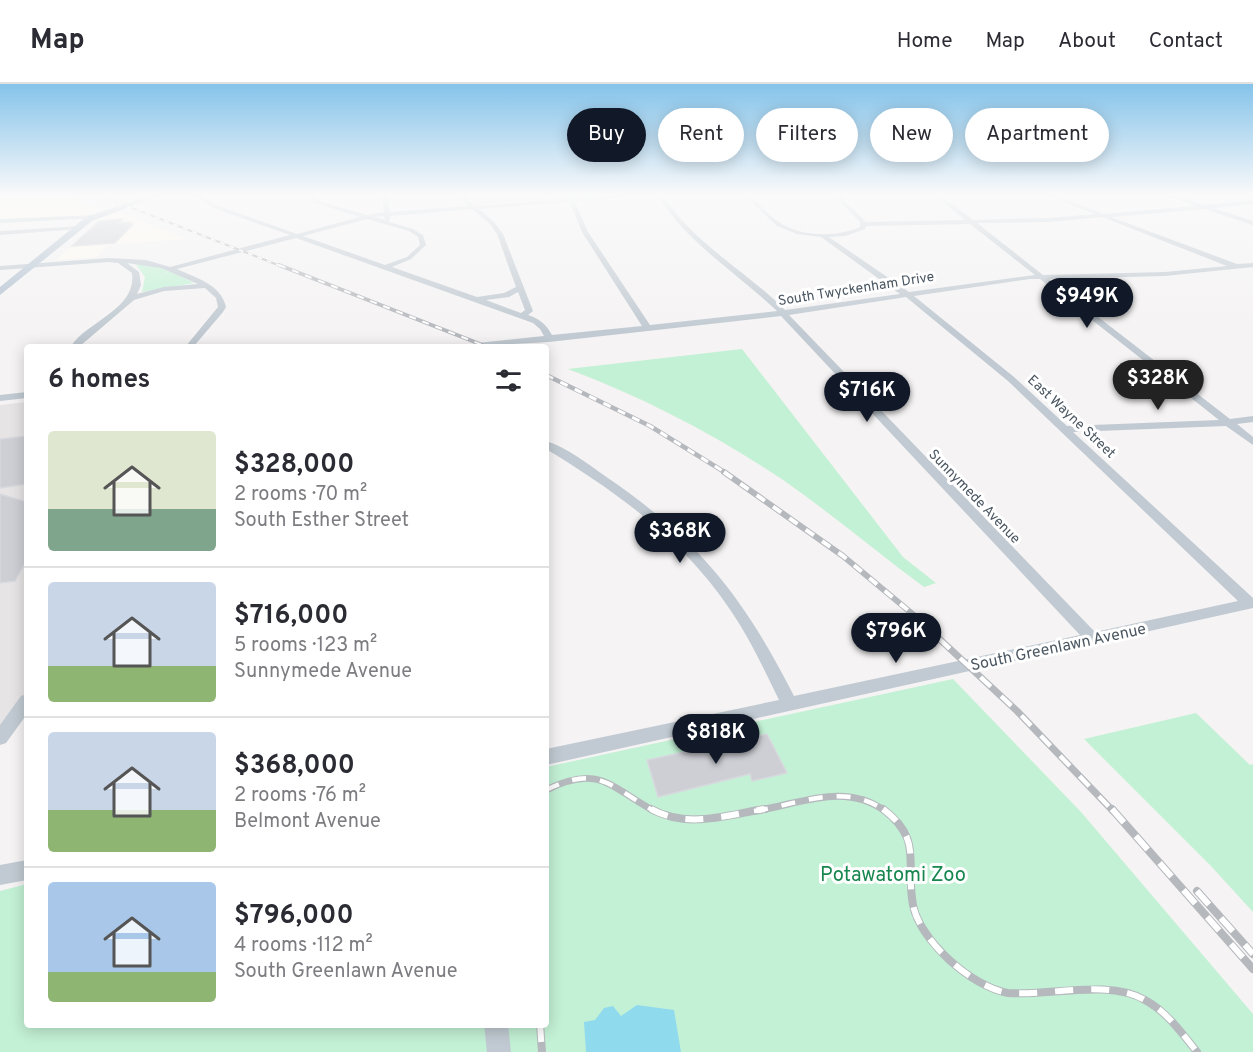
<!DOCTYPE html>
<meta charset="utf-8">
<style>
body{margin:0;font-family:Overpass,sans-serif;background:#f7f7f7;color:#2b2b33;height:100vh;display:flex;flex-direction:column;font-size:22px;white-space:nowrap}
*{box-sizing:border-box;margin:0}
p{font-size:20px;color:#7c7c81}
.icon{flex:none;width:33px;height:33px;fill:none;stroke:currentColor;stroke-width:2;stroke-linecap:round;stroke-linejoin:round}
.map{position:relative;flex:1;overflow:hidden}
.sheet{position:absolute;left:24px;top:260px;width:525px;height:684px;display:flex;flex-direction:column;background:#fff;border-radius:6px;box-shadow:0 3px 15px #0003}
.sheet>*{flex:none}
.top-card{position:absolute;left:567px;top:24px;width:570px;height:54px;display:flex;gap:12px}
.price{position:absolute;translate:-50% -51px;padding:0 14px;border-radius:21px;background:#111827;color:#fff;font-size:20px;line-height:39px;filter:drop-shadow(0 2px 3px #0008)}
.price::after{content:'';position:absolute;left:50%;top:36px;width:18px;height:14px;margin-left:-9px;background:inherit;clip-path:polygon(0 0,100% 0,50% 100%)}
.price.selected{background:#222;color:#fff}
ul{padding:0;list-style:none}
li{display:flex;align-items:center;gap:18px;height:150px;padding:0 24px}
li+li{border-top:2px solid #e1e1e2}
li span{display:grid;place-items:center;flex:none;width:168px;height:120px;border-radius:6px;color:#555}
li>.icon{margin-inline-start:auto}
span .icon{width:72px;height:72px;fill:#fffc;stroke-width:1}
li b{font-size:26px}
h2{display:flex;justify-content:space-between;align-items:center;height:72px;padding:0 24px;font-size:26px}
.tag{padding:0 21px;border-radius:27px;background:#fff;box-shadow:0 3px 15px #0003;font-size:21px;line-height:54px}
.tag.selected{background:#111827;color:#fff}
header{display:flex;align-items:center;gap:36px;box-sizing:border-box;height:84px;padding:0 30px;background:#fff;border-bottom:2px solid #e1e1e2}
header strong{font-size:28px}
nav{display:flex;gap:33px;margin-inline-start:auto;font-size:21px}
.map>svg:first-child{display:block}
.commercial{fill:#fdf9ef}
.education{fill:#e6e4e5}
.green{fill:#c3f1d5}
.water{fill:#90daee}
.building{fill:#cdcfd5;stroke:#d7d9de;stroke-width:1.5}
.lines{fill:none;stroke-linecap:round;stroke-linejoin:round}
.minor{fill:#c1cad2;fill-rule:evenodd}
.major{fill:#b3c2d1;fill-rule:evenodd}
.rail-far5-casing{stroke:#b5b8bd;stroke-width:2}
.rail-far4-casing{stroke:#b5b8bd;stroke-width:4}
.rail-far3-casing{stroke:#b5b8bd;stroke-width:4.5}
.rail-far2-casing{stroke:#b5b8bd;stroke-width:6}
.rail-far1-casing{stroke:#b5b8bd;stroke-width:7}
.rail-casing{stroke:#b5b8bd;stroke-width:8}
.rail-far5{stroke:#fff;stroke-width:1.5;stroke-dasharray:5;stroke-linecap:butt}
.rail-far4{stroke:#fff;stroke-width:2;stroke-dasharray:7;stroke-linecap:butt}
.rail-far3{stroke:#fff;stroke-width:3;stroke-dasharray:8;stroke-linecap:butt}
.rail-far2{stroke:#fff;stroke-width:4;stroke-dasharray:10;stroke-linecap:butt}
.rail-far1{stroke:#fff;stroke-width:4.5;stroke-dasharray:14;stroke-linecap:butt}
.rail{stroke:#fff;stroke-width:6;stroke-dasharray:18;stroke-linecap:butt}
.labels{text-anchor:middle;stroke-width:6;stroke-linejoin:round;paint-order:stroke}
.far-street-label{font-size:14px;fill:#4a5661;stroke:#fff}
.street-label{font-size:16px;fill:#4a5661;stroke:#fff}
.near-park-label{font-size:20px;fill:#17864f;stroke:#fff}
</style>
<header>
<strong>Map</strong>
<nav><a>Home</a><a>Map</a><a>About</a><a>Contact</a></nav>
</header>
<div class="map">
<svg width="1253" height="968" viewBox="0 0 1253 968">
<rect width="100%" height="100%" fill="#f5f3f3"/>
<g class="commercial">
<polygon points="0,111 61,111 103,125 84,131 0,136"/>
<polygon points="116,127 187,155 116,160 106,163 96,173 56,176 99,136"/>
</g>
<g class="education">
<polygon points="468,111 612,111 478,120"/>
<polygon points="27,318 27,607 0,644 0,321"/>
</g>
<g class="green">
<polygon points="135,179 159,182 169,187 159,193 170,187 194,199 142,208 145,193"/>
<path d="M742,265L903,473L936,499L924,503C878,469 833,431 786,398C718,352 645,314 568,285Z"/>
<polygon points="953,595 1081,728 1253,930 1253,968 0,968 0,807 27,800 27,940 546,940 546,683"/>
<polygon points="1196,629 1250,681 1253,680 1253,828 1211,782 1084,655"/>
</g>
<polygon class="water" points="637,921 674,926 681,968 586,968 584,938 595,936 604,924 613,922 621,932"/>
<g class="building">
<polygon points="123,135 119,139 131,138 128,141 133,140 115,159 72,162 99,137"/>
<polygon points="27,352 27,400 0,404 0,355"/>
<polygon points="0,410 27,418 27,475 15,497 0,499"/>
<polygon points="767,650 787,689 752,697 750,690 658,713 647,676"/>
</g>
<g class="lines">
<g class="minor">
<path d="M193,111H200L218,122L297,150L360,133L315,119L307,111H313L319,117L367,131L384,128L381,111H387L390,128L469,122L456,111H463L475,122L614,111H643L575,118L588,148L650,241L777,227C736,188 688,160 657,111H663C694,160 745,186 785,226L900,210L821,153L797,150L777,142L744,111H750C760,122 770,133 782,140C803,153 838,153 860,143V138L833,111H839L866,138L965,136L934,111H941L973,136L1049,134L1095,130L1046,111H1055L1103,130L1204,121L1253,137V141L1204,125L1111,133L1237,180L1253,179V183L1165,192L1049,195L1230,335L1253,332V338L1237,340L1253,353V361L1226,342L1073,348L1253,514V524L546,681V665L779,616C764,585 750,555 731,527C685,457 617,408 546,365V357C566,363 588,380 605,392C699,456 743,512 794,612L1080,551L781,232L549,258L474,262L478,259L544,252L540,245L533,239L296,154L177,185C196,194 221,200 226,223L223,228L194,262H186L218,223L216,214L205,204L164,207L134,216L80,262H71C88,237 137,225 132,189L118,179L109,178L0,186V182L109,174L146,176L170,183L290,151L214,124ZM570,118L582,148L642,242L552,251C546,240 540,235 528,231L533,227L503,150L494,138L479,125ZM472,125L490,140L497,150L516,203L504,209L477,213L392,183L411,175L426,161L423,151L413,145L389,138L390,132ZM384,132L385,136L374,133ZM1102,133L1227,182L1165,188L1043,191L977,139L1049,138ZM367,135L409,147L418,153L420,161L407,173L385,181L303,152ZM970,140L1035,191L909,208L829,153L845,152L865,145L866,142ZM127,179L161,184L198,200L164,203L137,210L141,201L139,188ZM1030,195H1040L1219,336L1067,342L1014,293L914,212ZM518,208L525,226L521,229L486,216L509,213ZM906,213L1008,297L1238,517L1095,548L789,231Z"/>
<polygon points="98,131 96,134 0,139 0,135"/>
<polygon points="81,142 79,145 0,151 0,147"/>
<polygon points="27,308 27,314 0,317 0,311"/>
<polygon points="27,610 27,630 6,659 0,661 0,641 21,612"/>
<polygon points="27,776 27,796 0,801 0,781"/>
<polygon points="484,940 508,940 511,968 487,968"/>
</g>
<g class="major">
<polygon points="151,111 161,111 92,137 0,211 0,203 86,133"/>
<polygon points="1165,111 1176,111 1204,121 1253,116 1253,120 1204,125"/>
</g>
<g class="rail-far5-casing">
<polyline id="rail-far5" points="99,111 283,183"/>
</g>
<g class="rail-far4-casing">
<polyline id="rail-far4" points="279,181 485,262"/>
</g>
<g class="rail-far3-casing">
<polyline id="rail-far3" points="546,291 650,342 726,389"/>
</g>
<g class="rail-far2-casing">
<polyline id="rail-far2" points="724,388 843,472 921,537"/>
</g>
<g class="rail-far1-casing">
<g id="rail-far1">
<polyline points="919,536 1017,627 1113,727"/>
<path d="M546,706C599,680 609,702 654,727"/>
<path d="M754,727C798,721 844,697 885,727"/>
</g>
</g>
<g class="rail-casing">
<g id="rail">
<path d="M651,725C688,745 726,731 765,725"/>
<path d="M883,725C924,756 905,779 913,821C920,857 972,903 1008,909C1049,912 1109,895 1145,916C1167,928 1182,949 1197,968"/>
<polyline points="1112,725 1253,885"/>
<polyline points="1197,807 1253,870"/>
<polyline points="540,940 542,968"/>
</g>
</g>
<use href="#rail-far5" class="rail-far5"/>
<use href="#rail-far4" class="rail-far4"/>
<use href="#rail-far3" class="rail-far3"/>
<use href="#rail-far2" class="rail-far2"/>
<use href="#rail-far1" class="rail-far1"/>
<use href="#rail" class="rail"/>
</g>
<linearGradient id="sky" x2="0" y2="1"><stop stop-color="#85c3ea"/><stop offset="0.45" stop-color="#fafafa"/><stop offset="1" stop-color="#fafafa" stop-opacity="0"/></linearGradient>
<rect width="1253" height="247" fill="url(#sky)"/>
<g class="labels">
<g class="far-street-label">
<text transform="translate(856 204) rotate(-9)" y="5">South Twyckenham Drive</text>
<text transform="translate(1072 332) rotate(43)" y="5">East Wayne Street</text>
<text transform="translate(975 412) rotate(46)" y="5">Sunnymede Avenue</text>
</g>
<g class="street-label">
<text transform="translate(1058 562) rotate(-12)" y="6">South Greenlawn Avenue</text>
</g>
<g class="near-park-label">
<text x="893" y="797">Potawatomi Zoo</text>
</g>
</g>
</svg>
<b class="price" style="left:1087px;top:245px">$949K</b>
<b class="price selected" style="left:1158px;top:327px">$328K</b>
<b class="price" style="left:867px;top:339px">$716K</b>
<b class="price" style="left:680px;top:480px">$368K</b>
<b class="price" style="left:896px;top:580px">$796K</b>
<b class="price" style="left:716px;top:681px">$818K</b>
<div class="top-card">
<a class="tag selected">Buy</a>
<a class="tag">Rent</a>
<a class="tag">Filters</a>
<a class="tag">New</a>
<a class="tag">Apartment</a>
</div>
<section class="sheet">
<h2>6 homes<svg class="icon" aria-label="filters" viewBox="0 0 24 24"><path d="M4 7h16M4 17h16"/><circle cx="9" cy="7" r="2"/><circle cx="15" cy="17" r="2"/></svg></h2>
<ul>
<li><span style="background:linear-gradient(#dfe7d0 65%,#7fa58c 0)"><svg class="icon" aria-label="home" viewBox="0 0 24 24"><path d="M3 11l9-7 9 7M6 9v11h12V9"/></svg></span><div><b>$328,000</b><p>2 rooms · 70 m²</p><p>South Esther Street</p></div></li>
<li><span style="background:linear-gradient(#c9d6e8 70%,#8fb573 0)"><svg class="icon" aria-label="home" viewBox="0 0 24 24"><path d="M3 11l9-7 9 7M6 9v11h12V9"/></svg></span><div><b>$716,000</b><p>5 rooms · 123 m²</p><p>Sunnymede Avenue</p></div></li>
<li><span style="background:linear-gradient(#c9d6e8 65%,#8fb573 0)"><svg class="icon" aria-label="home" viewBox="0 0 24 24"><path d="M3 11l9-7 9 7M6 9v11h12V9"/></svg></span><div><b>$368,000</b><p>2 rooms · 76 m²</p><p>Belmont Avenue</p></div></li>
<li><span style="background:linear-gradient(#a9c7e8 75%,#8fb573 0)"><svg class="icon" aria-label="home" viewBox="0 0 24 24"><path d="M3 11l9-7 9 7M6 9v11h12V9"/></svg></span><div><b>$796,000</b><p>4 rooms · 112 m²</p><p>South Greenlawn Avenue</p></div></li>
</ul>
</section>
</div>
